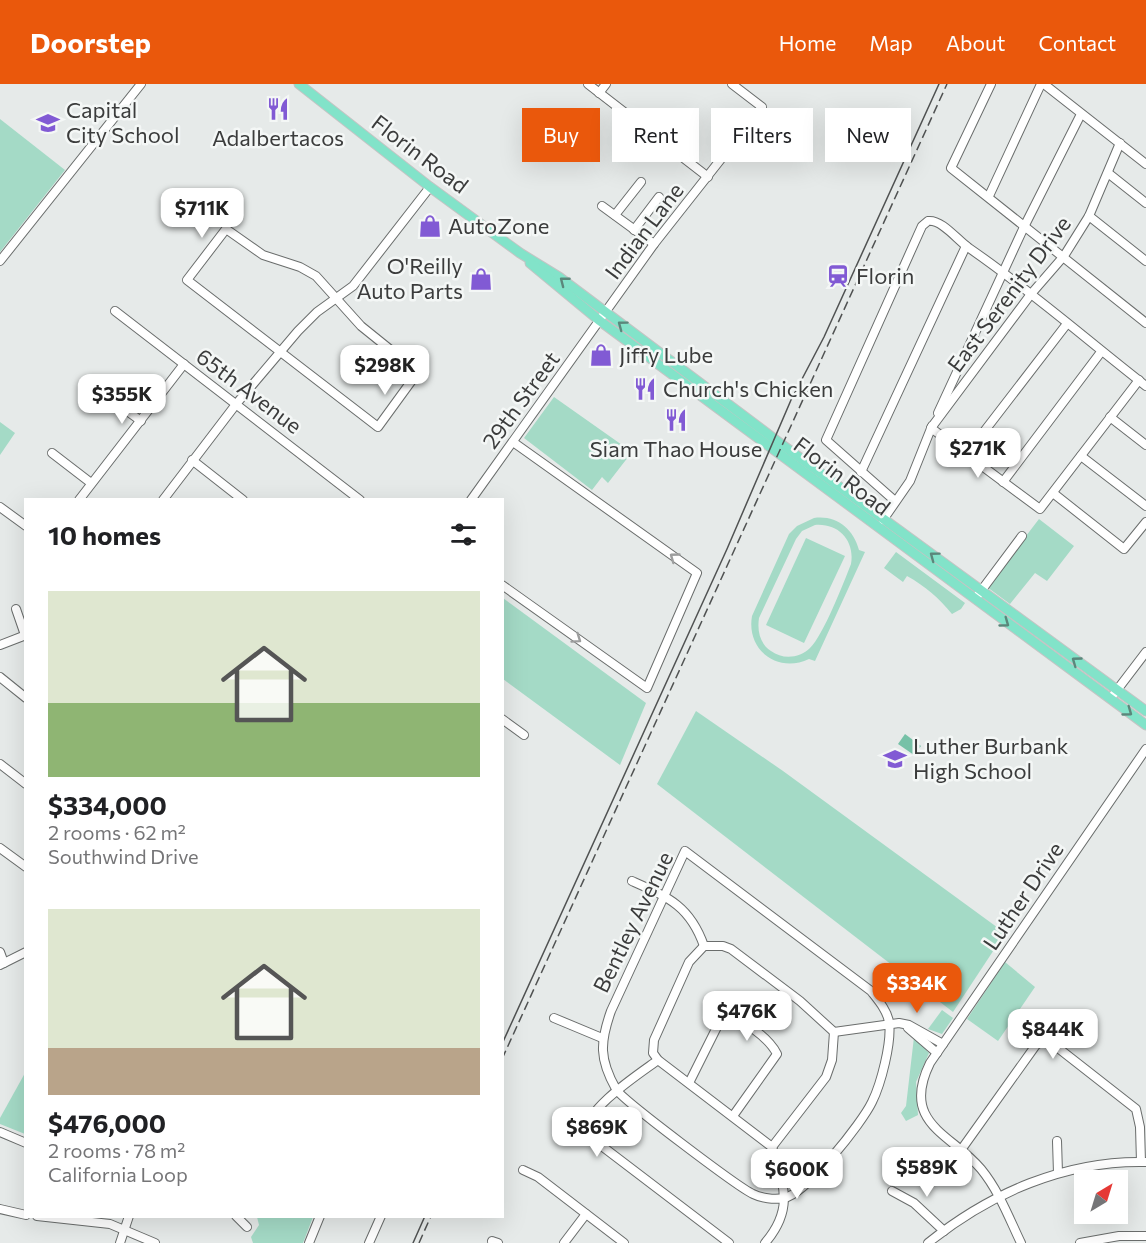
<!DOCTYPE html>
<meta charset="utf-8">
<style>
body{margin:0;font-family:Commissioner,sans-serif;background:#f6f6f6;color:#202124;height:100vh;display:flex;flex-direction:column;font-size:22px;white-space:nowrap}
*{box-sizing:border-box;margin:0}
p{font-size:20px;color:#757577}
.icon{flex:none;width:33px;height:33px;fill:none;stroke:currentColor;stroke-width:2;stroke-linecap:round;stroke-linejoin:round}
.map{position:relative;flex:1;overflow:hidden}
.sheet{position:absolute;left:24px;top:414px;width:480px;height:720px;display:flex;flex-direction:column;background:#fff;border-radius:0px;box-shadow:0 6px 24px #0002}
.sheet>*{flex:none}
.hud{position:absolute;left:522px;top:24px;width:534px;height:54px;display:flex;gap:12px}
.needle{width:39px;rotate:38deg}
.tools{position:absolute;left:1074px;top:1086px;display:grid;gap:12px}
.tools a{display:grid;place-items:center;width:54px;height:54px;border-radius:0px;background:#fff;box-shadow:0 6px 24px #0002;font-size:30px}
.price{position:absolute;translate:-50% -51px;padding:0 14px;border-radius:12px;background:#fff;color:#222;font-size:20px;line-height:39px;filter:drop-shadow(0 2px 3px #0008)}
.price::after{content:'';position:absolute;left:50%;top:36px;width:18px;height:14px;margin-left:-9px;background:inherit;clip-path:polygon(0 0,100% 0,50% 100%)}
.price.current{background:#ea580c;color:#fff}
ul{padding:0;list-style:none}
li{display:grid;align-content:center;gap:12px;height:318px;padding:0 24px}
li span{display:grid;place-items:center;height:186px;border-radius:0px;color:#555}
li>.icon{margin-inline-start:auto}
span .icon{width:108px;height:108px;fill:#fffc;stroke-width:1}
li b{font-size:26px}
h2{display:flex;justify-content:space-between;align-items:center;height:72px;padding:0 24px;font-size:26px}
.tag{padding:0 21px;border-radius:0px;background:#fff;box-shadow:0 6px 24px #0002;font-size:21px;line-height:54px}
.tag.current{background:#ea580c;color:#fff}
header{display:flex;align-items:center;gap:36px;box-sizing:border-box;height:84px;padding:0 30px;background:#ea580c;color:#fff}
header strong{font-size:28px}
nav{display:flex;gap:33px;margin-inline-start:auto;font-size:21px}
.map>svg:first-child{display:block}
.green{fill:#a4dac6;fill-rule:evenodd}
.water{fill:#76c1a7}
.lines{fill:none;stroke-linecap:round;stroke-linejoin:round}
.minor-casing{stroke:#6a6d6c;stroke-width:10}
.major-casing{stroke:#c4c4c4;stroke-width:11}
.minor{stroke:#fff;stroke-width:8}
.major{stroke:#82e3c9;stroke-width:9}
.tram{stroke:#505252;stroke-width:1.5}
.rail{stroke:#505252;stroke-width:1.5;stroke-dasharray:9 4.5;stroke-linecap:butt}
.oneway{stroke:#5b877b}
.oneway2{stroke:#9d9e9e}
.labels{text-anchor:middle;stroke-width:5;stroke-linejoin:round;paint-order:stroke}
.poi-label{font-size:22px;fill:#3b3c3c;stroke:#f4f7f6;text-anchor:start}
.street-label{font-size:22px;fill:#3b3c3c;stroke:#f4f7f6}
</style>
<header>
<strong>Doorstep</strong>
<nav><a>Home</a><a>Map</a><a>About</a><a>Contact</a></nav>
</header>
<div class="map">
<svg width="1146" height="1159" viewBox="0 0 1146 1159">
<rect width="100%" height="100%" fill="#e6eae9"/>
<g class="green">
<polygon points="0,35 65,86 0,168"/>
<polygon points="554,313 632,368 608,399 602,393 592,406 524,354"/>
<polygon points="0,338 15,349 0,371"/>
<path d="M814,434C836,431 853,444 859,466L865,468L815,577L809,575C778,590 746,566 752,532L789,450L797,442ZM815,441C839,439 855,457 851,480C844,498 823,552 810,564C800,574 783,576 771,567C760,560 757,547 759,534L796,455L802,447Z"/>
<polygon points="1039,435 1074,462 1047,497 1035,489 1010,520 987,503"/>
<polygon points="806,454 845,472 804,559 766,541"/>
<path d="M896,468L965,519L961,525L952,530C939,514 925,502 907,492L903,498L884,484Z"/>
<polygon points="503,514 646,619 620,681 503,595"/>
<polygon points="696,627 783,687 1005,849 953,928 657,700"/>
<polygon points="1005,878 1035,903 998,957 967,935"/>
<polygon points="942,926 953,934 942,950 928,945"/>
<polygon points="914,953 929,969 916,998 918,1031 906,1037 901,1029 906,1022"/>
<polygon points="25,989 25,1050 0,1040 0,1034"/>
<polygon points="257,1133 313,1133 303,1159 253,1159 251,1153 259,1141"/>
</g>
<polygon class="water" points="905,650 921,662 914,671 898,660"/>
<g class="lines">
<g class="minor-casing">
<g id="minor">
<polyline points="588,0 708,93"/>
<polyline points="991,0 951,84 1146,239"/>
<polyline points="1044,0 1146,80"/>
<polyline points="599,9 606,0"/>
<polyline points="1120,59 1089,132 1064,172 1031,210 931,344 1040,425 1139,296"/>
<polyline points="1108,89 1146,119"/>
<polyline points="989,112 1041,0"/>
<polyline points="602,122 654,160"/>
<polyline points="615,131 641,98"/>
<polyline points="1089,132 1146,177"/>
<polygon points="226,145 263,171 300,183 316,192 361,242 418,288 378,343 187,196"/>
<polyline points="634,146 659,113"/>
<polyline points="0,177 141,0"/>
<polyline points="115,227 360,416"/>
<polyline points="101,308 141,337"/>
<polyline points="938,329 1024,143 1081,30"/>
<polyline points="1110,333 1146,361"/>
<polyline points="52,369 91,399"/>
<polyline points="966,371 1066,241"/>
<polyline points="1081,372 1146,422"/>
<polyline points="192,376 243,416"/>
<polyline points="861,388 966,162"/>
<polyline points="1003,398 1101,268"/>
<polyline points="1053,409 1124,465 1146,438"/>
<polyline points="79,416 184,280"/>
<polyline points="163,416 237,319 298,247 317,228 353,202 430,103"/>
<polyline points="471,416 654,160 762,23 732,0"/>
<path d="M895,417L826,356L922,142L928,137C942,135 958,157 969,164C1030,206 1087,256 1146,302"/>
<polyline points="0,423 26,442"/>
<polyline points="883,436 910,397 932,342"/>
<polyline points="502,501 647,604 697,489 513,358"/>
<polyline points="978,511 1022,452"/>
<polyline points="16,525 25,551"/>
<polyline points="0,561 26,551"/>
<polyline points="0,593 26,614"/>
<polyline points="1114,610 1146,568"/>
<polyline points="502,635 524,651"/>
<polyline points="0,680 26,700"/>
<polyline points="0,764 26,783"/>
<path d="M685,767L871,907C878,916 887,926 889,938C892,958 881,1000 872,1018C862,1039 806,1110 784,1114C774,1116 761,1114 753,1110C738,1103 621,1015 616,1005C599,975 600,958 611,927Z"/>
<path d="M632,797C668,813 690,822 704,862"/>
<polyline points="704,862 689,878 654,956 653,969 658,976 772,1063"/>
<polyline points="704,862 723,862 731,865 800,917 834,948"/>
<polyline points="0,868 4,879"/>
<polyline points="0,881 26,868"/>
<polyline points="554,934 602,954"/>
<polyline points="908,944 937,969"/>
<polyline points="834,948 899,939 909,941 943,960"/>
<path d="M658,976C639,990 583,1026 586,1050L729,1159"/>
<path d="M689,999L723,931C741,933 769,954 777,970L733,1032"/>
<polyline points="0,1048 26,1059"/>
<polyline points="1057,1057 1058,1089"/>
<polyline points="772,1063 826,993 832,976 834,948"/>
<polyline points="961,1066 1036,961 1044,956 1053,960 1136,1025 1140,1043 1141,1078"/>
<polyline points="523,1086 538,1093 624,1159"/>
<polyline points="892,1107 914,1119 944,1147"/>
<polyline points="0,1125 26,1131"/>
<polyline points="37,1132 110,1140 155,1159"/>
<polyline points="236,1132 247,1143"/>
<polyline points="492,1157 498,1159"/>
<polyline points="120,1159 129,1132"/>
<polyline points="309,1159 320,1132"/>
<polyline points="369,1159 381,1132"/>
<polyline points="564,1159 586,1130"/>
<path d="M765,1159C794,1125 784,1102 772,1063"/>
<path d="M928,1159C990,1109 1066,1076 1146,1078"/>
<path d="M1021,1159C1009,1134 999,1107 981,1085C952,1050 900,1040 930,979L1146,665"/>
<polyline points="1080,1159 1119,1152 1146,1152"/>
</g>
</g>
<g class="major-casing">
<g id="major">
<polyline points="299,0 430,103 520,169 559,193 781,360 1146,627"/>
<polyline points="530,179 600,237 1146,641"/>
</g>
</g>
<use href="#minor" class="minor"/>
<use href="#major" class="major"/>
<g class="tram">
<polyline points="502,960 727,465 791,316 824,253 939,0"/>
<polyline points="413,1159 425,1132"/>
</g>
<g class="rail">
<polyline points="502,975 947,0"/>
<polyline points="419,1159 431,1132"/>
</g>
</g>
<defs><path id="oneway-chevron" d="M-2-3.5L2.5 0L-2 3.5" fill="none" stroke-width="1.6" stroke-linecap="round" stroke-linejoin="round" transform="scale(1.5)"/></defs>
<g class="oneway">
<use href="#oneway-chevron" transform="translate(564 197) rotate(-142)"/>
<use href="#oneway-chevron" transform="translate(622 241) rotate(-143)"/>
<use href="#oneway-chevron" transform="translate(934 472) rotate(-143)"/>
<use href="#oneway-chevron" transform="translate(1005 539) rotate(36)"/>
<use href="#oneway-chevron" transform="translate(1076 577) rotate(-144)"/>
<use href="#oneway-chevron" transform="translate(1128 628) rotate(36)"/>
</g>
<g class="oneway2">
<use href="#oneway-chevron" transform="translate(674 473) rotate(-144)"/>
<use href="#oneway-chevron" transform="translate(577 555) rotate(35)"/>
</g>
<defs>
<g id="restaurant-bare" transform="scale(1.8)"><path d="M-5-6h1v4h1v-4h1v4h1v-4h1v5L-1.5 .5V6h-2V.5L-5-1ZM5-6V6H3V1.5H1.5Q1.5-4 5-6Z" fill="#815ad4" stroke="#f4f7f6" stroke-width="2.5" paint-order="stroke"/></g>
<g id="school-bare" transform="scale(1.8)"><path d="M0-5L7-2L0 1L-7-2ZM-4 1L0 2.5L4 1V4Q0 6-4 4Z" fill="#815ad4" stroke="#f4f7f6" stroke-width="2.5" paint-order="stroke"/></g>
<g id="shop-bare" transform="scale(1.8)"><path d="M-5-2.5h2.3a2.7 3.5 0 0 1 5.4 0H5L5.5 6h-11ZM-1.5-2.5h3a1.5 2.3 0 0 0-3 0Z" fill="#815ad4" stroke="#f4f7f6" stroke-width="2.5" paint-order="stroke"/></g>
<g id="station-bare" transform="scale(1.8)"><path d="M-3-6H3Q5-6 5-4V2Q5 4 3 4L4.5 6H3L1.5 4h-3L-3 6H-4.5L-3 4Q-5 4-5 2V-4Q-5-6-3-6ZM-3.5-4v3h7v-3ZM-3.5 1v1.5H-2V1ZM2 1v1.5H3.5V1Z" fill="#815ad4" stroke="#f4f7f6" stroke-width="2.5" paint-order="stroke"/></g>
</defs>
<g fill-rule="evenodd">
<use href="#restaurant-bare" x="278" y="25"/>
<use href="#school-bare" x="48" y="39"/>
<use href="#shop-bare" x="430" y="142"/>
<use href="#station-bare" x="838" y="192"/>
<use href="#shop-bare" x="481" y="195"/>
<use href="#shop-bare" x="601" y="271"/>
<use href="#restaurant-bare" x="645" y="305"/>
<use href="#restaurant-bare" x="676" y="336"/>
<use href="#school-bare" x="895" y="675"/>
</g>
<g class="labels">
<g class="poi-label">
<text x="66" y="34">Capital<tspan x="66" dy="25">City School</tspan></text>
<text x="278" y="62" text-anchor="middle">Adalbertacos</text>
<text x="448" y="150">AutoZone</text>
<text x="463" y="190" text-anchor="end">O'Reilly<tspan x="463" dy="25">Auto Parts</tspan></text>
<text x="856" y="200">Florin</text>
<text x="619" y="279">Jiffy Lube</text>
<text x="663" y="313">Church's Chicken</text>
<text x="676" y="373" text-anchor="middle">Siam Thao House</text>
<text x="913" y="670">Luther Burbank<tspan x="913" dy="25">High School</tspan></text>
</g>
<g class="street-label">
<text transform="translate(420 70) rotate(37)" y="8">Florin Road</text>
<text transform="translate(644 147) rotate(-53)" y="8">Indian Lane</text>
<text transform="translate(1009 210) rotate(-53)" y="8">East Serenity Drive</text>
<text transform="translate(249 307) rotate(37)" y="8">65th Avenue</text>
<text transform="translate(521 316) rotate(-54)" y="8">29th Street</text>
<text transform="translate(842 392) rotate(37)" y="8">Florin Road</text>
<text transform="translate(1023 812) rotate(-56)" y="8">Luther Drive</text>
<text transform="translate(633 838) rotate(-64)" y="8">Bentley Avenue</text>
</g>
</g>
</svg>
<div class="tools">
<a><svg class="needle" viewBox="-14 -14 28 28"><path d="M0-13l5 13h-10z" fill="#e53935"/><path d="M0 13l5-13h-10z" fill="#757577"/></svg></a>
</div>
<b class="price" style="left:202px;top:155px">$711K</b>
<b class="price" style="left:385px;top:312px">$298K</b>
<b class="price" style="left:122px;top:341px">$355K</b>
<b class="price" style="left:978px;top:395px">$271K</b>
<b class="price current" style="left:917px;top:930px">$334K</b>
<b class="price" style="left:747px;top:958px">$476K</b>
<b class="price" style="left:1053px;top:976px">$844K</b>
<b class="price" style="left:597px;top:1074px">$869K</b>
<b class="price" style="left:927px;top:1114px">$589K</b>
<b class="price" style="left:797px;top:1116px">$600K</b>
<div class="hud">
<a class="tag current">Buy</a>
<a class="tag">Rent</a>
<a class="tag">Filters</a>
<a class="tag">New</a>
</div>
<section class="sheet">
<h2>10 homes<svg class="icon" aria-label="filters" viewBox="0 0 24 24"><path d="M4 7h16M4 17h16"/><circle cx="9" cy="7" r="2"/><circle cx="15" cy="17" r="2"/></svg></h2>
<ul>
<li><span style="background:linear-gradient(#dfe7d0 60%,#8fb573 0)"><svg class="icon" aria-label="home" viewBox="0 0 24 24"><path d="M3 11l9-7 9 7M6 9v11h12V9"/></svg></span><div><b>$334,000</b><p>2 rooms · 62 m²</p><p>Southwind Drive</p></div></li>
<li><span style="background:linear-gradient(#dfe7d0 75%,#b9a48a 0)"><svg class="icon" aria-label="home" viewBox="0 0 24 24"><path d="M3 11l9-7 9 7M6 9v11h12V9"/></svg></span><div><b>$476,000</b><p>2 rooms · 78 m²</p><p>California Loop</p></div></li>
</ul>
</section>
</div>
